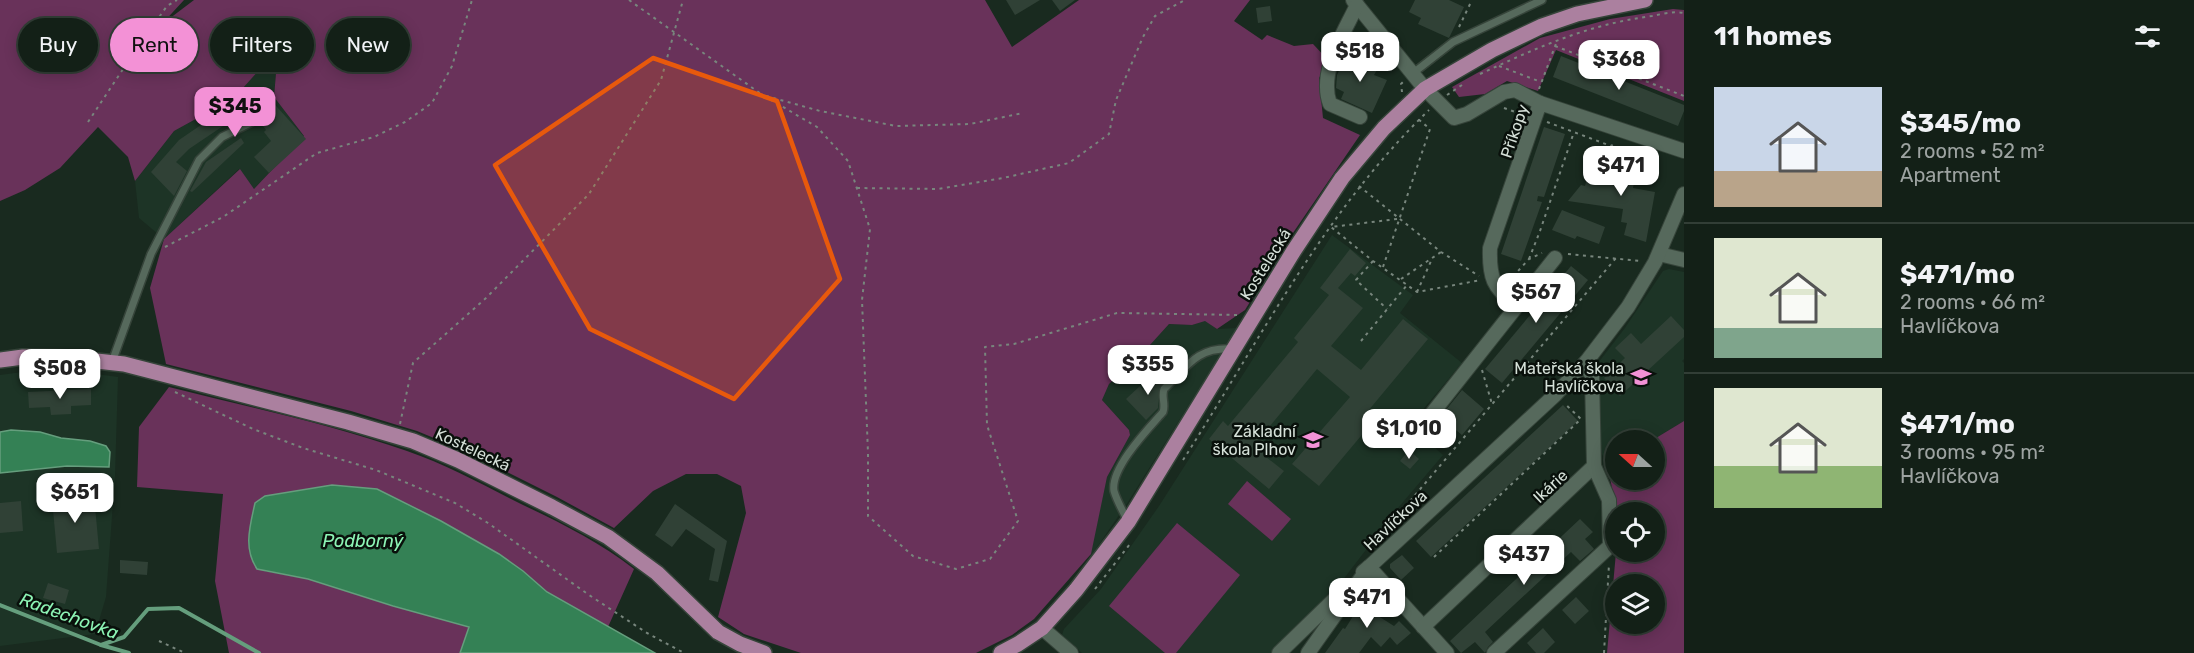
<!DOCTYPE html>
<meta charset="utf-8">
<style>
body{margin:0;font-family:Rubik,sans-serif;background:#1c2820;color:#f1f3f6;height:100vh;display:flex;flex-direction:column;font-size:22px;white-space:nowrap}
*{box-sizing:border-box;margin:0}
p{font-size:20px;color:#9da3a1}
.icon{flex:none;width:33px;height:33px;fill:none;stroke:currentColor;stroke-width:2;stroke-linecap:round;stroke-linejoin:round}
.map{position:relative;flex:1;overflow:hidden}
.side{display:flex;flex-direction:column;background:#132017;width:510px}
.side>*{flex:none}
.top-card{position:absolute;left:18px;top:18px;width:570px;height:54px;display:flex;gap:12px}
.needle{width:39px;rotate:291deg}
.controls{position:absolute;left:1605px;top:430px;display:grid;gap:12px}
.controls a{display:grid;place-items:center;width:60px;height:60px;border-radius:50%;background:#132017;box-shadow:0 3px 15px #0003,0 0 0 2px #323e36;font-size:30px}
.price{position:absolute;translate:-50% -51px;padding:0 14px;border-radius:12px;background:#fff;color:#222;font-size:20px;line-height:39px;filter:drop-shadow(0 2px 3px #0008)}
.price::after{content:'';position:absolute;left:50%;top:36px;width:18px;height:14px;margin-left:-9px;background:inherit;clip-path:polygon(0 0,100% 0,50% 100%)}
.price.current{background:#f391d6;color:#111}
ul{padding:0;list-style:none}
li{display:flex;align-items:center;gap:18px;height:150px;padding:0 30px}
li+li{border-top:2px solid #323e36}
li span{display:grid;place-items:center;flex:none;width:168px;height:120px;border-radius:0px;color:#555}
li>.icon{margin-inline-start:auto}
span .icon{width:72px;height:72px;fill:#fffc;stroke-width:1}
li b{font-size:26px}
h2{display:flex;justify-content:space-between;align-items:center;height:72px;padding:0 30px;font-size:26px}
.chip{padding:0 21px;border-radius:27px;background:#132017;box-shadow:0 3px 15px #0003,0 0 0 2px #323e36;font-size:21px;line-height:54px}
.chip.current{background:#f391d6;color:#111}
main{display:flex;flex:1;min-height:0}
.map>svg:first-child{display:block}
.built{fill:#1d3426}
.green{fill:#69325a;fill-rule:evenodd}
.water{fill:#348155;stroke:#659e7d;stroke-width:1.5}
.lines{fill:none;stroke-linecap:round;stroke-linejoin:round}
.stream{stroke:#659e7d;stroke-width:4}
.building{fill:#304136}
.lane-casing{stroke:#36443a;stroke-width:10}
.street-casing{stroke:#36443a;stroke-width:16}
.primary-casing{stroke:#36443a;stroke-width:18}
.path{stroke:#78867d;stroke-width:2;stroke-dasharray:3 4.5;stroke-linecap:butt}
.lane{stroke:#56695c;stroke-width:7}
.street{stroke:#56695c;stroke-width:14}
.primary{stroke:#ab809f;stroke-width:15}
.marked{fill:#e8590c;fill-opacity:0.2;stroke:#e8590c;stroke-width:4.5;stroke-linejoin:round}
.labels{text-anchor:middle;stroke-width:5;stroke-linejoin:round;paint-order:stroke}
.street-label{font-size:16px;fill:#d6e1d9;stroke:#09100b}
.poi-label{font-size:16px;fill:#d6e1d9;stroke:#09100b;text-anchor:end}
.water-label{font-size:18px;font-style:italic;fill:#8df5b5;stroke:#09100b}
</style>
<main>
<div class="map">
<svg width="1684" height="653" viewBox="0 0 1684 653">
<rect width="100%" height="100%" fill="#192a1f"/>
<g class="built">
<polygon points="278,48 274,97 304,136 254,189 239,169 164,239 139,218 135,181 174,131 234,98"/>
<polygon points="1332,235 1413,295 1400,313 1462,363 1410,425 1443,455 1398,508 1339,585 1273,653 1082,653 1062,635 1064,629 1101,589 1159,506"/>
<polygon points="1669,269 1684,272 1684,359 1682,361 1684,363 1684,421 1651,441 1616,441 1615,463 1608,468 1599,447 1598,363 1625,328 1663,271"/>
<polygon points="1205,320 1217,329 1237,328 1128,502 1089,559 1107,477 1130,435 1129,430 1102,400 1109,384 1150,345 1169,324 1192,325"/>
<polygon points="30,371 89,373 118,377 115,476 106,597 95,634 0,646 0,375"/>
</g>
<g class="green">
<polygon points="0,0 184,0 161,25 194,0 985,0 1012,47 1079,0 1250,0 1234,21 1262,40 1267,35 1294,46 1313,44 1329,61 1319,78 1323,118 1360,135 1284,246 1245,310 1217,329 1205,321 1192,325 1169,324 1150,345 1109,384 1102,400 1129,430 1130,435 1107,477 1091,554 1034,619 1012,635 976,653 801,653 744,634 718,617 746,513 741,486 717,474 686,474 653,491 614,528 557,497 463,450 417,431 351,411 166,364 150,288 164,239 240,169 254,189 304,136 274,97 278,49 234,98 174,131 135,181 128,157 98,127 60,168 25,190 0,201"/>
<polygon points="1673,9 1684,10 1684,101 1556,50 1538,91 1507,81 1485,94 1459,97 1452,87 1540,38 1610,19"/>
<path d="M169,387C248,407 330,424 407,451C448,465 485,486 523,505C561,523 601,543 634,569L608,627L547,592L523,571L499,554L441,521L377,489L265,571L308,579L393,606L470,627L460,653H229L215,581L223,494L137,487L139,427Z"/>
<path d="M1684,421V653H1607L1616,552H1654V513H1617L1608,468L1615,463L1616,480H1654V441H1651ZM1616,585H1654V624H1616Z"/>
<polygon points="1247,481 1291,519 1272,541 1228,504"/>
<polygon points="1177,523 1240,575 1176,653 1165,653 1109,606"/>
</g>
<g class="water">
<polygon points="11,430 40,432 61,438 90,441 106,446 110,452 109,467 67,466 0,473 0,432"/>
<path d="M332,485L377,489L441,521L499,554L523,571L547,592L655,653H460L469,627L393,606L308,579L257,569C243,548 250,526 255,503L265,496Z"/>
</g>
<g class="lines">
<g class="stream">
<polyline points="0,605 101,645 129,653"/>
<polyline points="101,645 124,637 148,609 179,608 259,653"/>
</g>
</g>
<g class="building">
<polygon points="1006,0 1040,0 1015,15"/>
<polygon points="1052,0 1075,0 1060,11"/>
<polygon points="1415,0 1449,0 1464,7 1449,38 1418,24 1421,18 1409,12"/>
<polygon points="1270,6 1272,21 1258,23 1256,8"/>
<polygon points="1347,54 1378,68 1374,75 1387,80 1372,113 1341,99 1344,92 1336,88 1337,75"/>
<polygon points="1561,56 1684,105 1684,111 1678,126 1553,77"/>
<polygon points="249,92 258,105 268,97 306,139 269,173 254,157 271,141 264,132 266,130 256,116 228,128 226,124 189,149 176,162 187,171 174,196 151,172 179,140"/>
<polygon points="1544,127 1565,134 1544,197 1538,196 1537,201 1542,202 1521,261 1501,254"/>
<polygon points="241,138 244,143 192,192 190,191 206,162"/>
<polygon points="1622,154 1639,157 1633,188 1655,192 1646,242 1624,235 1627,223 1621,222 1623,209 1568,201 1581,185 1585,186 1586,182 1590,182 1596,183 1599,172 1618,176"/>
<polygon points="1562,210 1605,227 1599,244 1577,236 1575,239 1552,230"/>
<polygon points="1350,249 1366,263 1355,276 1351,273 1338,288 1363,308 1331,346 1361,370 1403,319 1428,339 1368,411 1376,418 1319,486 1292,464 1350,397 1317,369 1260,438 1273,449 1266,457 1284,471 1269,489 1209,439 1223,421 1228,426 1298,342 1294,338 1329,295 1320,288"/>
<polygon points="1571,266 1588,280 1502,383 1485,369"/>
<polygon points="1671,316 1684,330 1684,337 1620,396 1604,378 1625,358 1615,348 1631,333 1641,344"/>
<polygon points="1166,368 1171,374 1159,388 1158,408 1146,420 1126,399 1140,386 1143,390"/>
<polygon points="91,389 91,405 71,406 71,414 51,415 50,407 29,408 28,392"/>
<polygon points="1462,390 1484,409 1462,435 1451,426 1435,445 1425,436"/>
<polygon points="1563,405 1578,421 1431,557 1416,541"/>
<polygon points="1409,450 1419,459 1410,469 1400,461"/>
<polygon points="94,496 99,549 57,553 52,499"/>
<polygon points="21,501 23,531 0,533 0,503"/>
<polygon points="675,504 727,541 718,582 709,580 715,549 686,529 672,547 655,535"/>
<polygon points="1580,519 1593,532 1585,539 1594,549 1580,561 1571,552 1485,632 1493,642 1488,647 1485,653 1475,642 1461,653 1450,641"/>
<polygon points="1402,555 1414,568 1401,580 1390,568 1390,564"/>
<polygon points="120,560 148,562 147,575 120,573"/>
<polygon points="48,583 69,590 65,604 43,598"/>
<polygon points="1368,592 1383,603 1375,614 1394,626 1399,621 1411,633 1397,645 1390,637 1381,647 1371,637 1359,653 1325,653 1343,628 1345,629"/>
<polygon points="1576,597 1589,611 1575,624 1562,610"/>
<polygon points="1543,628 1555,642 1544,653 1536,653 1527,643"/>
</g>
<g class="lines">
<g class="lane-casing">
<g id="lane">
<polyline points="1412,74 1453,42 1542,0"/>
<polyline points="112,362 151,254 199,160 222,137 252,122"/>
<path d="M1128,521C1123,512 1117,501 1114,491C1110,468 1149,428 1163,412C1166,404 1161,397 1164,389C1187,367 1196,347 1232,349"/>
</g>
</g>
<g class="street-casing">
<g id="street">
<polyline points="1353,0 1425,89 1454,118 1467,114 1504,92 1515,90 1540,103"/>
<path d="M1357,5C1344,33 1318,72 1330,104L1360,117"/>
<polyline points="1659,254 1684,260"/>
<path d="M1516,306C1493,287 1489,278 1490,248L1540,103L1684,151"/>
<polyline points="1419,430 1555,258"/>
<polyline points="1363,572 1369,567 1447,653"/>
<polyline points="1423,627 1594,466"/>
<polyline points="1042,628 1071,653"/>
<polyline points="1279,653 1345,589"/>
<polyline points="1308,653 1369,567 1555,395 1586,362 1628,307 1655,262 1684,194"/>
<polyline points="1494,653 1610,546 1609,500 1594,466 1592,377 1586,362"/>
</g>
</g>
<g class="primary-casing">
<g id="primary">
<polyline points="0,360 23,357 69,358 124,364 348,422 413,441 458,460 552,507 608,537 657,573 718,632 740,644 764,653"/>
<polyline points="1001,653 1018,644 1042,628 1076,590 1128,522 1293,252 1342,178 1384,128 1425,89 1492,50 1542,26 1577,14 1645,0"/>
</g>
</g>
<g class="path">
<polyline points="629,0 761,94 817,127 848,161 870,229 862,300 868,453 868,516 913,556 956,569 990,559 1018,521 987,425 985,347 1014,344 1117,313 1240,315"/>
<polyline points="1459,27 1472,0"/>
<polyline points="1555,46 1684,96"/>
<polyline points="1499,66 1541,82"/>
<path d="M1480,74C1539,47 1586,25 1652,16C1662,14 1674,11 1684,13"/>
<polyline points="1539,89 1557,41"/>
<polyline points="1402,92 1401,84 1404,81"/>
<polyline points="1447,95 1465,83"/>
<polyline points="766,96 820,111 896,126 970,124 1023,113"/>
<polyline points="1504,108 1524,115"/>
<polyline points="88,122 135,51 167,6 177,0"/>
<polyline points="1547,122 1611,146 1616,142"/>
<polyline points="1359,186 1441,252 1479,276"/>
<polyline points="857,188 938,189 1003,178 1069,163 1109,134 1116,100 1143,37 1155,16 1185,0"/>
<polyline points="1397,219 1331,227 1373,261 1417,292 1481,280"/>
<polyline points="165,247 223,217 317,153 374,137 405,122 432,103 452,66 472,0"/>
<polyline points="1568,254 1640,261"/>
<polyline points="1529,259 1540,231 1574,132"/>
<polyline points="1373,261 1356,280 1387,309"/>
<polyline points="1383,267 1430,129 1418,119"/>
<polyline points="1401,279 1441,252"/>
<polyline points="1508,282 1529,259 1542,253"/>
<polyline points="1417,292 1432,259"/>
<polyline points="1361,341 1407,285"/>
<polyline points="1482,370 1492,404"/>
<polyline points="175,392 253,429 303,448 376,470 455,503 488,523 589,595 647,633 684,653"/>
<polyline points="400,424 413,363 486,298 589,194 661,80 683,0"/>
<path d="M1183,460C1260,340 1325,210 1429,110"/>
<polyline points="1406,514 1405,507 1616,258"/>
<polyline points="1434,557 1581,419 1564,403"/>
<polyline points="1095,589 1130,544"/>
<polyline points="159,641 185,653"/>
<polyline points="1604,653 1609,564"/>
</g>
<use href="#lane" class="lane"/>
<use href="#street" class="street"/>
<use href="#primary" class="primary"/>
</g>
<path class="marked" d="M653,58L777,101L840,279L734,399L590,329L495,165Z"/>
<defs>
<g id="school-bare" transform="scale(1.62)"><path d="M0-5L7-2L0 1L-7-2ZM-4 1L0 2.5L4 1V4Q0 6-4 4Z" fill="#f391d6" stroke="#09100b" stroke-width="2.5" paint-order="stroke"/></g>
</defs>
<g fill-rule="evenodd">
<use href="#school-bare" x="1641" y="377"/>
<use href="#school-bare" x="1313" y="440"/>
</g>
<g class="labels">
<g class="street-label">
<text transform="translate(1514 131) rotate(-71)" y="6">Příkopy</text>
<text transform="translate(1265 264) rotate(-58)" y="6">Kostelecká</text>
<text transform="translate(473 449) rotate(25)" y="6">Kostelecká</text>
<text transform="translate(1550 486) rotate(-43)" y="6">Ikárie</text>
<text transform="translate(1395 520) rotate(-43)" y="6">Havlíčkova</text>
</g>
<g class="poi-label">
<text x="1624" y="374">Mateřská škola<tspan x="1624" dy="18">Havlíčkova</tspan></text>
<text x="1296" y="437">Základní<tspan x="1296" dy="18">škola Plhov</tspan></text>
</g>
<g class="water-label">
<text x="363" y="547">Podborný</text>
<text transform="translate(69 616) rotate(20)" y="6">Radechovka</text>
</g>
</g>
</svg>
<div class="controls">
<a><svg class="needle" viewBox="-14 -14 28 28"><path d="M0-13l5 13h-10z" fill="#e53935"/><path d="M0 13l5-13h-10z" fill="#9da3a1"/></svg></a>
<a><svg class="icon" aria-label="locate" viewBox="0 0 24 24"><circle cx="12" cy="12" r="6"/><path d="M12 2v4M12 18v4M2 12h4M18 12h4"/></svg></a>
<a><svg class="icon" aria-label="layers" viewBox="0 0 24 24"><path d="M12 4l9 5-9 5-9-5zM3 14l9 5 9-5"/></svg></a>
</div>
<b class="price" style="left:1360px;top:83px">$518</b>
<b class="price" style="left:1619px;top:91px">$368</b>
<b class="price current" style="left:235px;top:138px">$345</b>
<b class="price" style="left:1621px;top:197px">$471</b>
<b class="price" style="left:1536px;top:324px">$567</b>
<b class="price" style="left:1148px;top:396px">$355</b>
<b class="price" style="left:60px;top:400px">$508</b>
<b class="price" style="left:1409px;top:460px">$1,010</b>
<b class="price" style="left:75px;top:524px">$651</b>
<b class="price" style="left:1524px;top:586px">$437</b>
<b class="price" style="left:1367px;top:629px">$471</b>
<div class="top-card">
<a class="chip">Buy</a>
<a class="chip current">Rent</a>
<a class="chip">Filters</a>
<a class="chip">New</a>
</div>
</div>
<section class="side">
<h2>11 homes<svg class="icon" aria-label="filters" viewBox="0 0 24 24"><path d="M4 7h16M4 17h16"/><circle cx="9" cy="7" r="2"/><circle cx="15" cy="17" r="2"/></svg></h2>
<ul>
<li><span style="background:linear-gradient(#c9d6e8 70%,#b9a48a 0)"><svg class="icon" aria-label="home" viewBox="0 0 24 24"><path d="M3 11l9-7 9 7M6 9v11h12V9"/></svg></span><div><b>$345/mo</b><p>2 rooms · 52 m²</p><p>Apartment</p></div></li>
<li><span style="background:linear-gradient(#dfe7d0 75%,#7fa58c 0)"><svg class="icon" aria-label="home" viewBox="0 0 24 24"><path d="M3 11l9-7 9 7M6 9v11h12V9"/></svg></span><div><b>$471/mo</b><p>2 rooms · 66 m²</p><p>Havlíčkova</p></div></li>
<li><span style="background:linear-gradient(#dfe7d0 65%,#8fb573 0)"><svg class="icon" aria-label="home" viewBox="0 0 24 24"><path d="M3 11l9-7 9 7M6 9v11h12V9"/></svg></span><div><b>$471/mo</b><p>3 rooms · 95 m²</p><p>Havlíčkova</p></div></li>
</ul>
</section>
</main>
